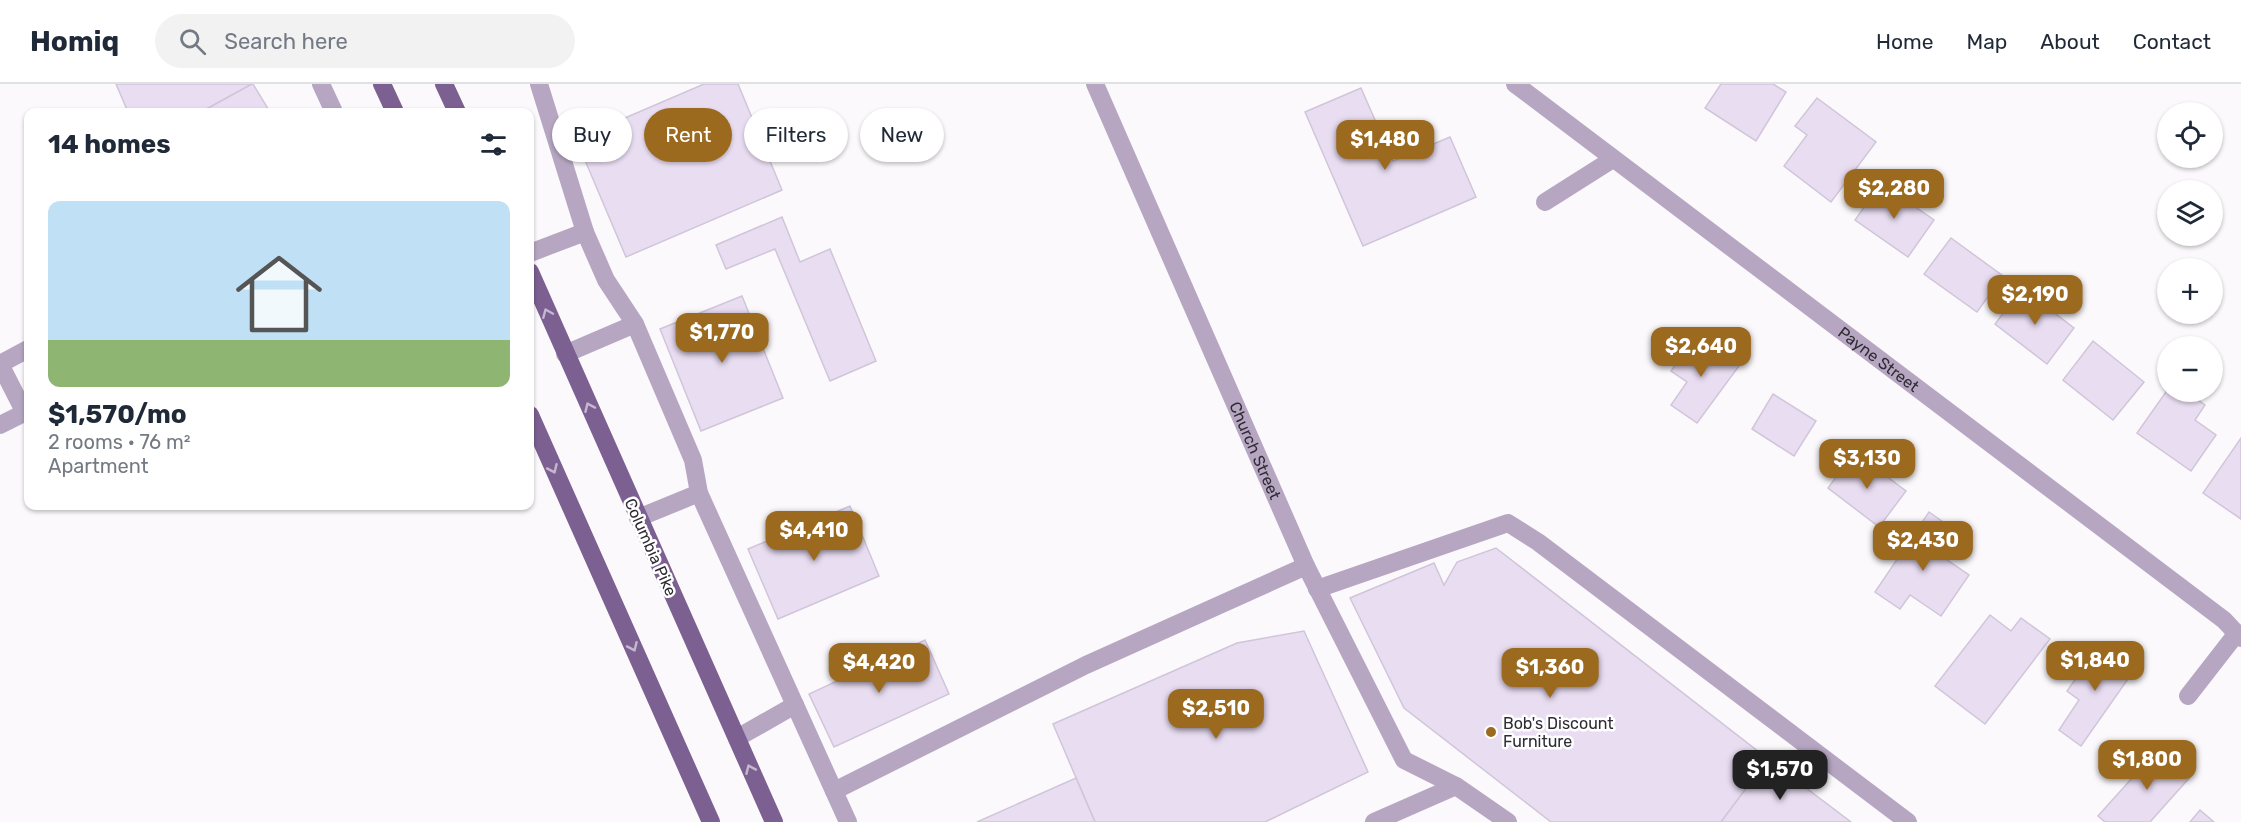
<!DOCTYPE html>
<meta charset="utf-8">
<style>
body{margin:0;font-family:Rubik,sans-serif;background:#f2f2f3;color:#1f2937;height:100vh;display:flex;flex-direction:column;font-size:22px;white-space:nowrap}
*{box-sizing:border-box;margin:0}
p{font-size:20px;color:#747a83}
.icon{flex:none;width:33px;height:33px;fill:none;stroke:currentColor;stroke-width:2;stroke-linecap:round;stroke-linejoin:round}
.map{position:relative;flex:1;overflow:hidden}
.side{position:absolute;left:24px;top:24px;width:510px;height:402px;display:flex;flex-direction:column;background:#fff;border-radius:12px;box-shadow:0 2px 4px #0004}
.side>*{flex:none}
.top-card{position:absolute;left:552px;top:24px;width:570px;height:54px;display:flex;gap:12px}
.tools{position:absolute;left:2157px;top:18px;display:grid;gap:12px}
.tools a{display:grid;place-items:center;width:66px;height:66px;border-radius:50%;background:#fff;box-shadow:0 2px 4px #0004;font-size:30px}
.price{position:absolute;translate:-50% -51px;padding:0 14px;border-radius:12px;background:#9c6a1f;color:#fff;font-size:20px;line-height:39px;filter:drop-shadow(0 2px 3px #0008)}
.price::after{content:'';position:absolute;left:50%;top:36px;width:18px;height:14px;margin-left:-9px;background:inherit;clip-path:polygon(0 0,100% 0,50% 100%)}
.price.on{background:#222;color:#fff}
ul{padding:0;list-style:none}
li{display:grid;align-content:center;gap:12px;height:318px;padding:0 24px}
li span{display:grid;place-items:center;height:186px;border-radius:12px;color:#555}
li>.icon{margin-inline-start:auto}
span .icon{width:108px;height:108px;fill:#fffc;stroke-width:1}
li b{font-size:26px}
h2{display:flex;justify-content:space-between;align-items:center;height:72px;padding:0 24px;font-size:26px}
.pill{padding:0 21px;border-radius:27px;background:#fff;box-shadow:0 2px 4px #0004;font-size:21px;line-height:54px}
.pill.on{background:#9c6a1f;color:#fff}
header{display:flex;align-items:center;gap:36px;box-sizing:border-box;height:84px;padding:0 30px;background:#fff;border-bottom:2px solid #e0e1e3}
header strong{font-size:28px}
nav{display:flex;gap:33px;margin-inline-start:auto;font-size:21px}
.search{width:420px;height:54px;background:#f2f2f3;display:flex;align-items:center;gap:15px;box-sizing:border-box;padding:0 21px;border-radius:33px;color:#747a83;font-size:22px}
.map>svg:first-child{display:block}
.building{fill:#e9ddf2;stroke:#d0c5d9;stroke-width:1.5}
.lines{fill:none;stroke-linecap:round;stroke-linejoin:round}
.lane{stroke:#b6a6c2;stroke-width:18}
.street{stroke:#b6a6c2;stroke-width:18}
.primary{stroke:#7c6091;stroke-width:18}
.oneway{stroke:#c4b7ce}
.poi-dot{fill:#9c6a1f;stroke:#fff;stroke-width:2}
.labels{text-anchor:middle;stroke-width:5;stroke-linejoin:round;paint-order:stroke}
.street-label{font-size:16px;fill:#2f2b33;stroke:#fff}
.poi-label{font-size:16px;fill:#2f2b33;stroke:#fff;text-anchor:start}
</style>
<header>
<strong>Homiq</strong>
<div class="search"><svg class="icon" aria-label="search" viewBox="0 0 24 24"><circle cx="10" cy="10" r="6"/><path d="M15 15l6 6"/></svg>Search here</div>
<nav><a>Home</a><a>Map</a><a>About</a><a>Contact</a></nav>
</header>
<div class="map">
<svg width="2241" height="738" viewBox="0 0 2241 738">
<rect width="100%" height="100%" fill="#fcf9fd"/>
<g class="building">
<polygon points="116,0 252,0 201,28 128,28"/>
<polygon points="253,0 270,28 201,28 252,0"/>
<polygon points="704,0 738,0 782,106 626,173 576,55"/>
<polygon points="1721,0 1773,0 1786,8 1756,57 1705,24"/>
<polygon points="1361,4 1393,77 1450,53 1476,113 1363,162 1305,28"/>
<polygon points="1817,14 1876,58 1831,118 1784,82 1807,51 1795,42"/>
<polygon points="1881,99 1934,136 1908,173 1855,136"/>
<polygon points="782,133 800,178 830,165 876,277 830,297 775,165 726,185 716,161"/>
<polygon points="1951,154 2003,192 1977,228 1924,190"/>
<polygon points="2022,204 2074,244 2047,280 1995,240"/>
<polygon points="742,212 783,314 701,347 660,245"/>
<polygon points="1695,252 1739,282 1697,339 1671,321 1687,298 1671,287"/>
<polygon points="2093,257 2144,298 2113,336 2063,296"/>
<polygon points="2168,305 2168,308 2186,308 2205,321 2195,336 2216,351 2191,387 2137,349"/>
<polygon points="1773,310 1816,337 1794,372 1752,345"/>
<polygon points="2241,354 2241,435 2203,409"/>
<polygon points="1854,368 1906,407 1879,443 1828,404"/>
<polygon points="850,422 879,492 778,535 748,465"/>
<polygon points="1929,428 1946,440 1930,464 1969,491 1941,532 1910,511 1900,525 1875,508"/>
<polygon points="1496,464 1768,675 1721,738 1551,738 1404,624 1350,514 1434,479 1444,501 1457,478"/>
<polygon points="1990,531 2011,547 2021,534 2050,555 1985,640 1935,602"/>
<polygon points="1304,547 1368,688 1265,738 1095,738 1053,640 1237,559"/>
<polygon points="925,556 949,610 834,663 809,610"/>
<polygon points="2100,560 2135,585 2081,662 2059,646 2079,616 2067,607"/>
<polygon points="2160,663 2191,692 2150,738 2105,738 2098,732"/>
<polygon points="1768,675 1851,738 1721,738"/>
<polygon points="1076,694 1095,738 977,738"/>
<polygon points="2200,726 2214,738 2190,738"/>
</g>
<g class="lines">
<g class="lane">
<polyline points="539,0 585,148 606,196 635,240 693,376 699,409 848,738"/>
<polyline points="1545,118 1613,75"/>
<polyline points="530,169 585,148"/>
<polyline points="565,270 635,240"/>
<polyline points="25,329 0,280 28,265"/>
<polyline points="638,434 699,409"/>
<polyline points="1317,505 1508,439 1538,458 1908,738"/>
<polyline points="2188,612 2237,549"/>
<polyline points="737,654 795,621"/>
<polyline points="834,707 1086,581 1306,482 1404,676 1456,702"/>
<polyline points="1374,738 1456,702 1508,738"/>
</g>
<g class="street">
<polyline points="321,0 334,28"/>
<path id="s1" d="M1095,0L1306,482"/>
<path id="s2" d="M1515,0L2224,536L2241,554"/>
<polyline points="0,341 28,327"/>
</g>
<g class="primary">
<polyline points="382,0 395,28"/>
<polyline points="444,0 457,28"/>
<polyline points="530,188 774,738"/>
<polyline points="530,331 711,738"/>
</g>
</g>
<defs><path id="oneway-chevron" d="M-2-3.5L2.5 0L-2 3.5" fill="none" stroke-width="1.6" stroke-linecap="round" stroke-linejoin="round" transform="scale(1.5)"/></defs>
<g class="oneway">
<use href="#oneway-chevron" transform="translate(547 229) rotate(-113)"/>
<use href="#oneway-chevron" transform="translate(589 323) rotate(-114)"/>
<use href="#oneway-chevron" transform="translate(553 385) rotate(66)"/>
<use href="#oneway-chevron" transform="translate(633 563) rotate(66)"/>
<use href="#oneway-chevron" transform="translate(750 685) rotate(-114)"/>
</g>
<circle class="poi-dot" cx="1491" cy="648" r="6"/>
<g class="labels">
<g class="street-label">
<text dy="6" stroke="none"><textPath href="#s2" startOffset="456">Payne Street</textPath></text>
<text dy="6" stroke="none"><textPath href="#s1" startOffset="400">Church Street</textPath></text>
<text transform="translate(651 463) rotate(66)" y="6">Columbia Pike</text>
</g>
<g class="poi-label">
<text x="1503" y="645">Bob's Discount<tspan x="1503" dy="18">Furniture</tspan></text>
</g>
</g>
</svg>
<div class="tools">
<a><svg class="icon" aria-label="locate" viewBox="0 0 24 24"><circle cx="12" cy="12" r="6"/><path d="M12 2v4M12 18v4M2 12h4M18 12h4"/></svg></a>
<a><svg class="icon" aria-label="layers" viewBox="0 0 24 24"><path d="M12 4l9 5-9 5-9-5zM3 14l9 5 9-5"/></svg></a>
<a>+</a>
<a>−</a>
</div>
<b class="price" style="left:1385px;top:87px">$1,480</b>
<b class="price" style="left:1894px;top:136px">$2,280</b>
<b class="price" style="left:2035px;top:242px">$2,190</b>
<b class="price" style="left:722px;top:280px">$1,770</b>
<b class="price" style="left:1701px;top:294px">$2,640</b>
<b class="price" style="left:1867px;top:406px">$3,130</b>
<b class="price" style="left:814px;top:478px">$4,410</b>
<b class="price" style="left:1923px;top:488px">$2,430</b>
<b class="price" style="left:2095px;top:608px">$1,840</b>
<b class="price" style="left:879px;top:610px">$4,420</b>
<b class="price" style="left:1550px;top:615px">$1,360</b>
<b class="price" style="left:1216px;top:656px">$2,510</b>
<b class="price" style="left:2147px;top:707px">$1,800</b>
<b class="price on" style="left:1780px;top:717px">$1,570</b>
<div class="top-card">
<a class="pill">Buy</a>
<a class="pill on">Rent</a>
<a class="pill">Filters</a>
<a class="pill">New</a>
</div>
<section class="side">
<h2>14 homes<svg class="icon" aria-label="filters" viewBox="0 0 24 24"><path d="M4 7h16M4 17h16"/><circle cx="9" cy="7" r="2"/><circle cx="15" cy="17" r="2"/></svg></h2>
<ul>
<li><span style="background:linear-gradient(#bfe0f5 75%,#8fb573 0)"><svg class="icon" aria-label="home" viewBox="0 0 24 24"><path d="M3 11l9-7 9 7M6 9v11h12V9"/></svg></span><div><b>$1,570/mo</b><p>2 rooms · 76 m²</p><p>Apartment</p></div></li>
</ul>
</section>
</div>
